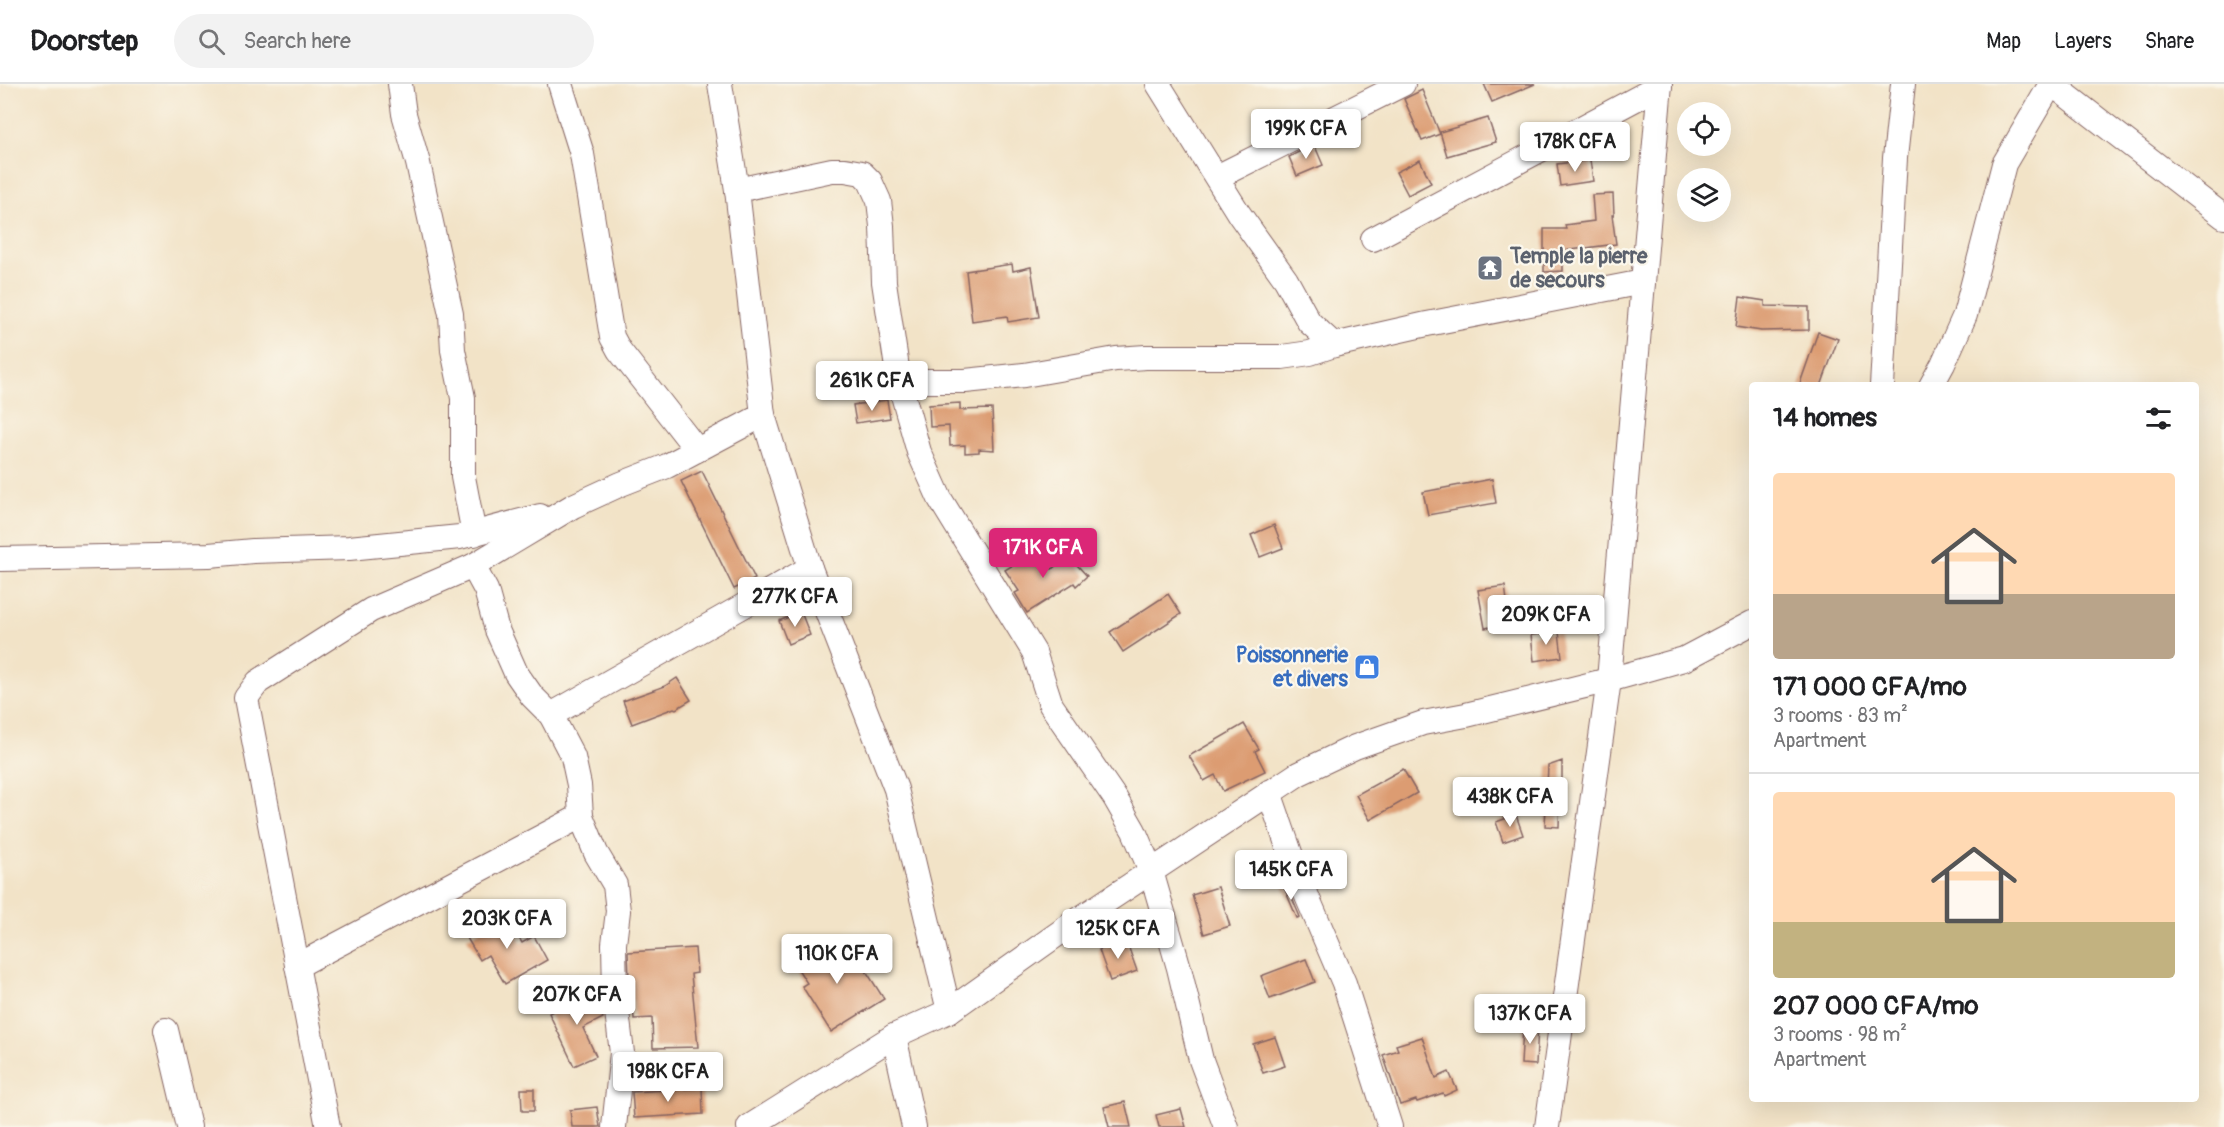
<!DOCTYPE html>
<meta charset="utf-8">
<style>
body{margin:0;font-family:Pangolin,sans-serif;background:#f2f2f2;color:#202124;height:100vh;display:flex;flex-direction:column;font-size:22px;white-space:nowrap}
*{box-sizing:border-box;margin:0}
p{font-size:20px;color:#757577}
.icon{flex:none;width:33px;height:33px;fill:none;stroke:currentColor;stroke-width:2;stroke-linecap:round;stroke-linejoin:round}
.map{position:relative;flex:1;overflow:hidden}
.sheet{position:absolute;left:1749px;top:298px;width:450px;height:720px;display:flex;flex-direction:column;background:#fff;border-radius:6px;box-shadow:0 6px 24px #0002}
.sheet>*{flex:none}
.buttons{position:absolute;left:1677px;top:18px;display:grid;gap:12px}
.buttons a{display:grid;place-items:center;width:54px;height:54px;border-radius:50%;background:#fff;box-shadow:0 6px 24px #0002;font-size:30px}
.price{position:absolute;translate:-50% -51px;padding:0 14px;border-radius:6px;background:#fff;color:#222;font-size:20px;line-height:39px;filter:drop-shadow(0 2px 3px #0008)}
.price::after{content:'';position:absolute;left:50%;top:36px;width:18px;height:14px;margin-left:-9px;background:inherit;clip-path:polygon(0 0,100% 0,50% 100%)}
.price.active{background:#db2777;color:#fff}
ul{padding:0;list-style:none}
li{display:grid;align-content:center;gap:12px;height:318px;padding:0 24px}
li+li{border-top:2px solid #e0e0e0}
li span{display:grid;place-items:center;height:186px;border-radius:6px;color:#555}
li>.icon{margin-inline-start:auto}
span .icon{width:108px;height:108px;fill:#fffc;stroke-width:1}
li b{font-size:26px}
h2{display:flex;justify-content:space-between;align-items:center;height:72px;padding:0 24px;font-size:26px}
header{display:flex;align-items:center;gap:36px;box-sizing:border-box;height:84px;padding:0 30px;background:#fff;border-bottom:2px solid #e0e0e0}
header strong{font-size:28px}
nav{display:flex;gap:33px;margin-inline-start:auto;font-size:21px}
.search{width:420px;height:54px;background:#f2f2f2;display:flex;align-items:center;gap:15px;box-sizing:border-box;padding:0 21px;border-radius:33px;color:#757577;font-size:22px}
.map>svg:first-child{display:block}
.building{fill:#dc9c72}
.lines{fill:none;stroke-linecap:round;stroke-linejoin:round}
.minor-casing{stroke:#856462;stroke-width:26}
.minor{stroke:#fff;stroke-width:24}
.labels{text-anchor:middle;stroke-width:4.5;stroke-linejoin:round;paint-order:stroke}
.worship-label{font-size:21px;font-weight:bold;fill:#5b616d;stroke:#fbf7ec;text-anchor:start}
.shop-label{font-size:21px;font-weight:bold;fill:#366cbe;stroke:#fbf7ec;text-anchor:end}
</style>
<header>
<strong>Doorstep</strong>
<div class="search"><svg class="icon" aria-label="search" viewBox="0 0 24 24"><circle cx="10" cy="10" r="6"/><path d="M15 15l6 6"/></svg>Search here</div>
<nav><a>Map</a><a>Layers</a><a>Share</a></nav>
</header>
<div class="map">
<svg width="2224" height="1043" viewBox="0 0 2224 1043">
<rect width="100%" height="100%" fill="#fbf7ec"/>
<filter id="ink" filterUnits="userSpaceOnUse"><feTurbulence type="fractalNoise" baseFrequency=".0167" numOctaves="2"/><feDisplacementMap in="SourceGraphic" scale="12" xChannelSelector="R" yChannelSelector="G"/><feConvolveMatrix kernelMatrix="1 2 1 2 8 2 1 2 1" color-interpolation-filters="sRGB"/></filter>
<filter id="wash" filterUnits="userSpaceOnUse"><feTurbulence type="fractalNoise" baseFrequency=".008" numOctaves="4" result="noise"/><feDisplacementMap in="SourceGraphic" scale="24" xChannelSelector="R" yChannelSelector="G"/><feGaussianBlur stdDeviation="1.35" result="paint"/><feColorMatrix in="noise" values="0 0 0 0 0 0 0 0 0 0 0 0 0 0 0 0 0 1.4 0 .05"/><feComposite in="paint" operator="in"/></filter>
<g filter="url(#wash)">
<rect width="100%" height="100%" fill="#f2e3c7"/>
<g id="blocks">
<g class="building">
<polygon points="1484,0 1535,0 1492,18"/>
<polygon points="1422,6 1440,50 1422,57 1404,15"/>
<polygon points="1292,27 1296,37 1284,43 1280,31"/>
<polygon points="1488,34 1496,58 1447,72 1440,48"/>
<polygon points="1314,60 1323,81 1297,92 1289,73"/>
<polygon points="1420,76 1431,99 1408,111 1396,88"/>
<polygon points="1590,76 1593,97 1560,102 1557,80"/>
<polygon points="1613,110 1614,131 1612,131 1616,160 1563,167 1563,187 1544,188 1544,145 1566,145 1565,141 1594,137 1592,111"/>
<polygon points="1012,180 1013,187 1031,183 1039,233 1008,238 1007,232 972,237 966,187"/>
<polygon points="1740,213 1765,217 1765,222 1809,223 1809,246 1761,247 1736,243"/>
<polygon points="1818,248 1838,255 1821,302 1799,302"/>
<polygon points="887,316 890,334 856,339 853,321"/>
<polygon points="960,319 960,326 992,325 994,366 979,365 979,368 965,369 965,361 950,362 949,342 930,343 929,321"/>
<polygon points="702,387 755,495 734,505 681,397"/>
<polygon points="1492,395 1496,419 1428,431 1423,408"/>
<polygon points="1274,441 1283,464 1260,473 1251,451"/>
<polygon points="1039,465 1052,485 1068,471 1087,492 1076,502 1074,499 1027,529 1015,509 1019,507 1005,486"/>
<polygon points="1505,502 1510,539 1485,544 1478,506"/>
<polygon points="1168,510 1181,530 1123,568 1110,548"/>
<polygon points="801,528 810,551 788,560 779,537"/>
<polygon points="1559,548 1562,573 1534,577 1531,551"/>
<polygon points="677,594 691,616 676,625 674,624 632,640 623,617 665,602"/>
<polygon points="1244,640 1259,665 1255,667 1265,687 1223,707 1215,691 1204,697 1189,672"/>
<polygon points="1562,677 1562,710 1560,710 1559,743 1545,742 1548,682"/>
<polygon points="1403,685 1417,709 1370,736 1356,711"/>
<polygon points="1516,731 1523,751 1503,758 1496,738"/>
<polygon points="1286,800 1300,833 1297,834 1283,801"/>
<polygon points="1218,803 1230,842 1204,850 1192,811"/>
<polygon points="505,831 522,859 534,852 547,876 505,900 488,871 480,876 467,854"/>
<polygon points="833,854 845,873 854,868 884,915 831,948 802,902 807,899 794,879"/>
<polygon points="1126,856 1137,887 1110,897 1099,866"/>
<polygon points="695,864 697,889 691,890 698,963 653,964 652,934 634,935 631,893 629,893 628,868"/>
<polygon points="1306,875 1315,898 1270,915 1261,892"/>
<polygon points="591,905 603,934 583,944 596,972 574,982 549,929 571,918 570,915"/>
<polygon points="1523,942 1538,942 1536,981 1521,980"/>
<polygon points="1275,953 1285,982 1263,989 1253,960"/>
<polygon points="1422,953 1436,994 1449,988 1457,1006 1444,1012 1443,1009 1417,1018 1416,1016 1400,1021 1383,971 1398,966 1396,961"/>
<polygon points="702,1004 703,1030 634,1034 632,1008"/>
<polygon points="521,1005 534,1005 534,1027 522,1027"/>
<polygon points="1125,1018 1131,1043 1109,1043 1104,1023"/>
<polygon points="597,1023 600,1043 572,1043 570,1026"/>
<polygon points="1181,1025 1186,1043 1159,1043 1156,1031"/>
</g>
</g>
</g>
<g filter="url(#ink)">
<use href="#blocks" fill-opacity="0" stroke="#856462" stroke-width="1.5"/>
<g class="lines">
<g class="minor-casing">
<g id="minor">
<polyline points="400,0 404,30 418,79 451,230 453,266 463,314 463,393 474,450"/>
<polyline points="560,0 582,70 612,253 619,266 697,366"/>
<polyline points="720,0 737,106 763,331 810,484 896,705 949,927"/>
<polyline points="1158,0 1239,130 1286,196 1309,238 1334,261"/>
<polyline points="2052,0 2224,133"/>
<polyline points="1217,93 1403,0"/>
<polyline points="737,106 832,86 845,86 862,89 870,97 879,117 882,142 884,198 899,297 919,368 940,415 1034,568 1051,621 1115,714 1134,747 1151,787 1179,884 1201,976 1226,1043"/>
<polyline points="1373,155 1660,2"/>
<polyline points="899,297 965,297 1024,291 1116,275 1146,273 1282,273 1310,269 1334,261 1427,240 1643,198"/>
<polyline points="1882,302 1895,74 1903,0"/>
<polyline points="1931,302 1943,280 1965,231 2004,80 2051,0"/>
<polyline points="0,475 209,471 253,467 349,464 460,453 540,432"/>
<polyline points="473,482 486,506 497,546 516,589 532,612 551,631 573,673 579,701 581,732 596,769 615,801 618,827 614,860 615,911 622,969 614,1043"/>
<polyline points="551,631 810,484"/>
<polyline points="1269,708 1297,789 1344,899 1390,1043"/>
<polyline points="297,882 581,732"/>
<polyline points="166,946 189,1043"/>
<polyline points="894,952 914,1043"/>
<polyline points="328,1043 246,614 258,598 371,526 473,482 573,422 621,400 667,382 763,331"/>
<polyline points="749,1043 894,952 949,927 1069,842 1298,690 1355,663 1423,639 1466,631 1609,596 1684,575 1752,539"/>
<polyline points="1547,1043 1609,596 1660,0"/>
</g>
</g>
<use href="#minor" class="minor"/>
</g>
</g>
<defs>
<g id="temple-square" transform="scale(1.35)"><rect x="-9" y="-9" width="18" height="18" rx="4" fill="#6b7280" stroke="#fbf7ec"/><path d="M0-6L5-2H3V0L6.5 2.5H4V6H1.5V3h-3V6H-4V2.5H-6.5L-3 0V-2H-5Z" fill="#fff"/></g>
<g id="shop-square" transform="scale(1.35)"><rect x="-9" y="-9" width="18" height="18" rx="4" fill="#3f7fe0" stroke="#fbf7ec"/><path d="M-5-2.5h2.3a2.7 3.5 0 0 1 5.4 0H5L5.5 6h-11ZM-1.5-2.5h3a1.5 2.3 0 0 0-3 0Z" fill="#fff"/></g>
</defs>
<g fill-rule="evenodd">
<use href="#temple-square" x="1490" y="184"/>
<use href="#shop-square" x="1367" y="583"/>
</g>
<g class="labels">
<g class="worship-label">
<text x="1510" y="179">Temple la pierre<tspan x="1510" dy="24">de secours</tspan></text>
</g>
<g class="shop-label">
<text x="1348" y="578">Poissonnerie<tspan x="1348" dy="24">et divers</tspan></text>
</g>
</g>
</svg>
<div class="buttons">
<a><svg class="icon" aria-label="locate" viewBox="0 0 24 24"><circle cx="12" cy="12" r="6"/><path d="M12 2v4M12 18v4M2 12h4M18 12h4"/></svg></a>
<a><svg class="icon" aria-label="layers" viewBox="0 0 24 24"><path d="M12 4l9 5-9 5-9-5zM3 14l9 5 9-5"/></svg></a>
</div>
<b class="price" style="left:1306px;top:76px">199K CFA</b>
<b class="price" style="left:1575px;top:89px">178K CFA</b>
<b class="price" style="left:872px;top:328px">261K CFA</b>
<b class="price active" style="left:1043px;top:495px">171K CFA</b>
<b class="price" style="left:795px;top:544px">277K CFA</b>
<b class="price" style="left:1546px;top:562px">209K CFA</b>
<b class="price" style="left:1510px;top:744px">438K CFA</b>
<b class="price" style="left:1291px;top:817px">145K CFA</b>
<b class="price" style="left:507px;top:866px">203K CFA</b>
<b class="price" style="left:1118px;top:876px">125K CFA</b>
<b class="price" style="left:837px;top:901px">110K CFA</b>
<b class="price" style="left:577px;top:942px">207K CFA</b>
<b class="price" style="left:1530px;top:961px">137K CFA</b>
<b class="price" style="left:668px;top:1019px">198K CFA</b>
<section class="sheet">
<h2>14 homes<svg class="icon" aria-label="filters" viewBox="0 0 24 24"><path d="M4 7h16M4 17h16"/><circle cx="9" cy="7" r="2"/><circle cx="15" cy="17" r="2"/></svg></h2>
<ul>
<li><span style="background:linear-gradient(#ffd9b3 65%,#b9a48a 0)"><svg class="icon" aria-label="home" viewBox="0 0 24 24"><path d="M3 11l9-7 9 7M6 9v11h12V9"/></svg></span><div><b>171 000 CFA/mo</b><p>3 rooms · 83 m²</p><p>Apartment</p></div></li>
<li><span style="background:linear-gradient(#ffd9b3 70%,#c2b280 0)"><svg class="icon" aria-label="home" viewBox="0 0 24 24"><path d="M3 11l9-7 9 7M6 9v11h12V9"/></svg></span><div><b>207 000 CFA/mo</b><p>3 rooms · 98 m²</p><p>Apartment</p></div></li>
</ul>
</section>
</div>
